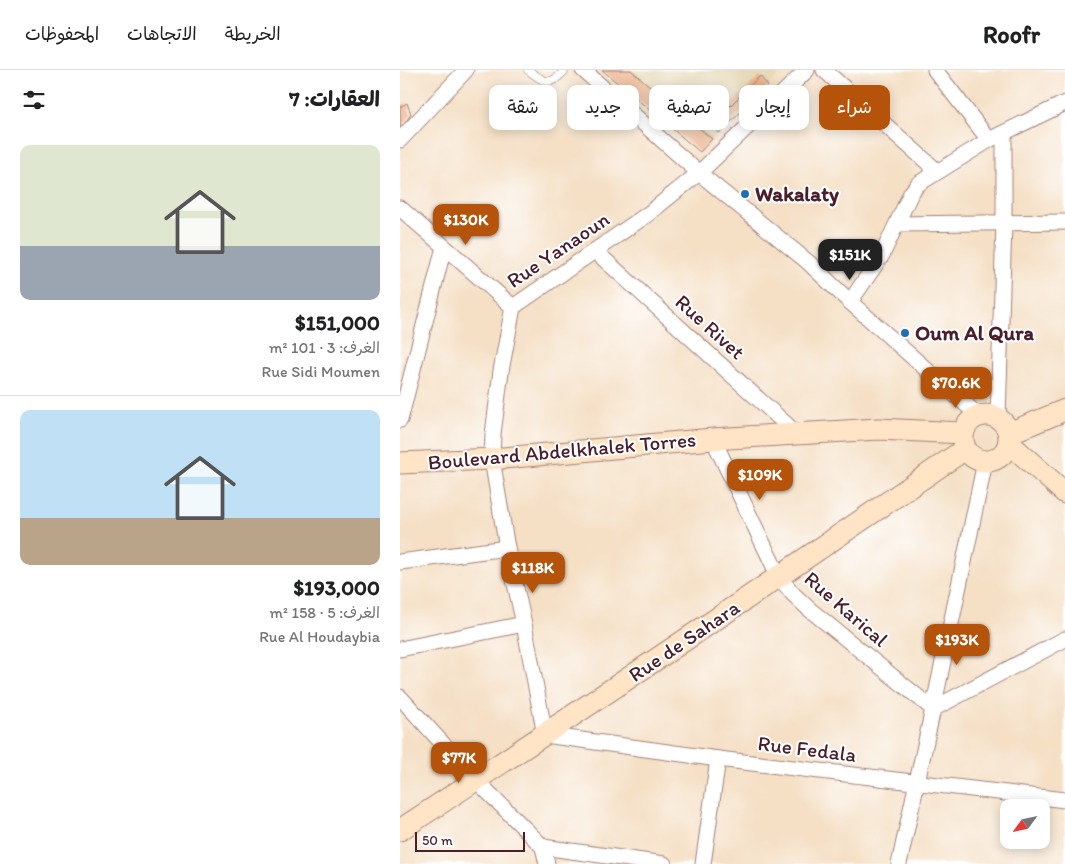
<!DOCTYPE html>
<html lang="ar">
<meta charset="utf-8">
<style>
body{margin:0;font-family:Itim,"Playpen Sans Arabic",sans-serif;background:#f6f6f6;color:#202124;direction:rtl;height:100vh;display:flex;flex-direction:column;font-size:19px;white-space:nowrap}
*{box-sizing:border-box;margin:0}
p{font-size:16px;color:#757577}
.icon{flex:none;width:28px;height:28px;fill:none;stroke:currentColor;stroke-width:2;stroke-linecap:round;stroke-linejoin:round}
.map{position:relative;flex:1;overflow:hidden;direction:ltr}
.panel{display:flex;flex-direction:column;background:#fff;width:400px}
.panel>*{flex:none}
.banner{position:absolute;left:15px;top:15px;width:475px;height:45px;direction:rtl;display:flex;gap:10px}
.needle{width:32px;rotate:237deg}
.buttons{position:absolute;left:600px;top:729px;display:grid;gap:10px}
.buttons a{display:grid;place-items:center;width:50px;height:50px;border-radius:10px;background:#fff;box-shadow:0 2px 12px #0003;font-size:25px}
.scale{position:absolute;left:15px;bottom:12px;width:110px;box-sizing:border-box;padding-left:5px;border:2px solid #4a1f2b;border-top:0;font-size:14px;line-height:18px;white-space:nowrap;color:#4a1f2b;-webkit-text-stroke:4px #fff;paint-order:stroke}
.price{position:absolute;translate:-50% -42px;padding:0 11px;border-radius:10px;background:#b45309;color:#fff;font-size:16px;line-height:32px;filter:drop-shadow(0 1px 2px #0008)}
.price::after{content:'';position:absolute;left:50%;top:30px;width:15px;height:11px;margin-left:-8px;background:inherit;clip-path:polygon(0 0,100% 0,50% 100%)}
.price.on{background:#222;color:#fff}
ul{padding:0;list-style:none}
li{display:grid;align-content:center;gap:10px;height:265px;padding:0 20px}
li+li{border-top:1px solid #e0e0e0}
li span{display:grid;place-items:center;height:155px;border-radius:10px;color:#555}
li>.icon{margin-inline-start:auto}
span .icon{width:90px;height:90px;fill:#fffc;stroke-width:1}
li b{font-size:21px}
h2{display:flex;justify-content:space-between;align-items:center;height:60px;padding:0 20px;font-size:21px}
.tag{padding:0 18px;border-radius:10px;background:#fff;box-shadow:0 2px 12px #0003;font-size:18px;line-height:45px}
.tag.on{background:#b45309;color:#fff}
header{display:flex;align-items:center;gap:30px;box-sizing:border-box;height:70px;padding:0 25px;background:#fff;border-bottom:1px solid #e0e0e0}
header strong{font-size:24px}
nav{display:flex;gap:28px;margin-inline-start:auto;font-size:18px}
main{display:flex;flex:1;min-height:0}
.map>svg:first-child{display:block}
.built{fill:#e6daba}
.building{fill:#edb48b}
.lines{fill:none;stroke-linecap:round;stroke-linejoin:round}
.lane-casing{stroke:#a08078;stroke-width:9}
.street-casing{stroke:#a08078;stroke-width:17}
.secondary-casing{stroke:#a08078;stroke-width:23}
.lane{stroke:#fff;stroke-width:8}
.street{stroke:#fff;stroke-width:15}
.secondary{stroke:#ffe4c6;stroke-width:21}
.poi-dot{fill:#1f6fb2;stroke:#fff;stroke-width:2}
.labels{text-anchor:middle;stroke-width:4;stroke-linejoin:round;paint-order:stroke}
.poi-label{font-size:21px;font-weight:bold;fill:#4a1f2b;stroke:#fff;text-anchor:start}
.street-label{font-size:21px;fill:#4a1f2b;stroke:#fff}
</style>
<header>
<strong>Roofr</strong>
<nav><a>الخريطة</a><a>الاتجاهات</a><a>المحفوظات</a></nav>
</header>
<main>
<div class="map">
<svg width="665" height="794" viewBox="0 0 665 794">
<rect width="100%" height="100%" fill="#fff"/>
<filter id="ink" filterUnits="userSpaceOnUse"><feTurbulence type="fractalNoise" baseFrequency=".02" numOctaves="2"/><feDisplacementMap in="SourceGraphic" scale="10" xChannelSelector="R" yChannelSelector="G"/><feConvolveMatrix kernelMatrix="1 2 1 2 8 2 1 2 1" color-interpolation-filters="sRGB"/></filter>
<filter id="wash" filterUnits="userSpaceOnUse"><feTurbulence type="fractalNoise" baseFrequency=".0096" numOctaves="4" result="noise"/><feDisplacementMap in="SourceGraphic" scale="20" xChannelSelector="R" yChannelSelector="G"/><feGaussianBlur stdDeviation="1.12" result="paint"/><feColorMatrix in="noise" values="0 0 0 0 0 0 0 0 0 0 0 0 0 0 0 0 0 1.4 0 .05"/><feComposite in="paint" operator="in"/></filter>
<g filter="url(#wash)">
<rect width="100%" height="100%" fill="#f5e0c6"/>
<polygon class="built" points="202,0 384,0 300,82"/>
<g id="blocks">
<g class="building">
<polygon points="202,0 231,0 312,69 300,82"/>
<polygon points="360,6 368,16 319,63 310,56"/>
<polygon points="7,33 11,44 0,61 0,37"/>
</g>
</g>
</g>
<g filter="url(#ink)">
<use href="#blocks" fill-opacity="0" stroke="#a08078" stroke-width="1"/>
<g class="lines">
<g class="lane-casing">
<path id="lane" d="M128,0C144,12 150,18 165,0"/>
</g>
<g class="street-casing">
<g id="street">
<polyline points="183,0 299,103 408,192 450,232 579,346"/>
<polyline points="424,0 537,101"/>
<polyline points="535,0 589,70"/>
<polyline points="0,70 66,0"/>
<polyline points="0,138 113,237"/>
<polyline points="497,154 665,152"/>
<polyline points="195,181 397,364"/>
<polyline points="450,232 482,185 511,123 518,114 589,70 665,33"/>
<polyline points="113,237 101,301 93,364 92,389 107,478 124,554 145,665 318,689 665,730"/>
<polyline points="113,237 248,144 299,103 407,0"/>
<polyline points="598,348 604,153 604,64"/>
<polyline points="0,350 44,177"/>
<polyline points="313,369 379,507 393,524 409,539 533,639 665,569"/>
<polyline points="0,492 107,478"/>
<polyline points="0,579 124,554"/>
<polyline points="0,627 76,710 143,777 147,794"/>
<polyline points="143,777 264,794"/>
<polyline points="303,794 318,689"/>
<polyline points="499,794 533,639 585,392"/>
</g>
</g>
<g class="secondary-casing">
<g id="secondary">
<circle cx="586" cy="368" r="23"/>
<polyline points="609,363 665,340"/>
<polyline points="609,373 665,423"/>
<polyline points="0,393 92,389 313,369 478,359 563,363"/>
<path d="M0,760C190,635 378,508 565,379"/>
</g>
</g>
<use href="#lane" class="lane"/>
<use href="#street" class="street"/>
<use href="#secondary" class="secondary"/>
</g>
</g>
<g class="poi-dot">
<circle cx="345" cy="124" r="5"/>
<circle cx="505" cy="263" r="5"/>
</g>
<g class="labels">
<g class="poi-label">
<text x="355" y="131">Wakalaty</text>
<text x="515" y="270">Oum Al Qura</text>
</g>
<g class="street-label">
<text transform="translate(158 180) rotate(-34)" y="7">Rue Yanaoun</text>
<text transform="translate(310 257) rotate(42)" y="7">Rue Rivet</text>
<text transform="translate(162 381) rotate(-5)" y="7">Boulevard Abdelkhalek Torres</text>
<text transform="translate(446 539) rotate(41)" y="7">Rue Karical</text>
<text transform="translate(284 571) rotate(-34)" y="7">Rue de Sahara</text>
<text transform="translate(407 679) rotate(7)" y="7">Rue Fedala</text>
</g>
</g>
</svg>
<div class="buttons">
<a><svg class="needle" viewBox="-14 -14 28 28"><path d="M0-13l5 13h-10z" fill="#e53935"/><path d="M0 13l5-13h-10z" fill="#757577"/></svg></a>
</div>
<div class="scale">50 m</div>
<b class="price" style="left:66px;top:176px">$130K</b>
<b class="price on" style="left:450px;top:211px">$151K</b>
<b class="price" style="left:556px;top:339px">$70.6K</b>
<b class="price" style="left:360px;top:431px">$109K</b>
<b class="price" style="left:133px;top:524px">$118K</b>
<b class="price" style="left:557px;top:596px">$193K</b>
<b class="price" style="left:59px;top:714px">$77K</b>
<div class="banner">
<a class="tag on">شراء</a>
<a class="tag">إيجار</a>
<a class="tag">تصفية</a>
<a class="tag">جديد</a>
<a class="tag">شقة</a>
</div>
</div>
<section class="panel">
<h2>العقارات: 7<svg class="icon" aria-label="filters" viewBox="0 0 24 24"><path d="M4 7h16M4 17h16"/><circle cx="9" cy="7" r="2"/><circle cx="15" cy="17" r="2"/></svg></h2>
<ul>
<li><span style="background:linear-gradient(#dfe7d0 65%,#9aa5b1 0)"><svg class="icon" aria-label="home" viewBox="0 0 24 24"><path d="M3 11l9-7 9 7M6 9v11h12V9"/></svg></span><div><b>$151,000</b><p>الغرف: 3 · 101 m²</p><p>Rue Sidi Moumen</p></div></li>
<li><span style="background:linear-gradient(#bfe0f5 70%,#b9a48a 0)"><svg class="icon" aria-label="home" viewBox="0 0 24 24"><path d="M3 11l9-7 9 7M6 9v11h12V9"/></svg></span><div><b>$193,000</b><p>الغرف: 5 · 158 m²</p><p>Rue Al Houdaybia</p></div></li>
</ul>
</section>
</main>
